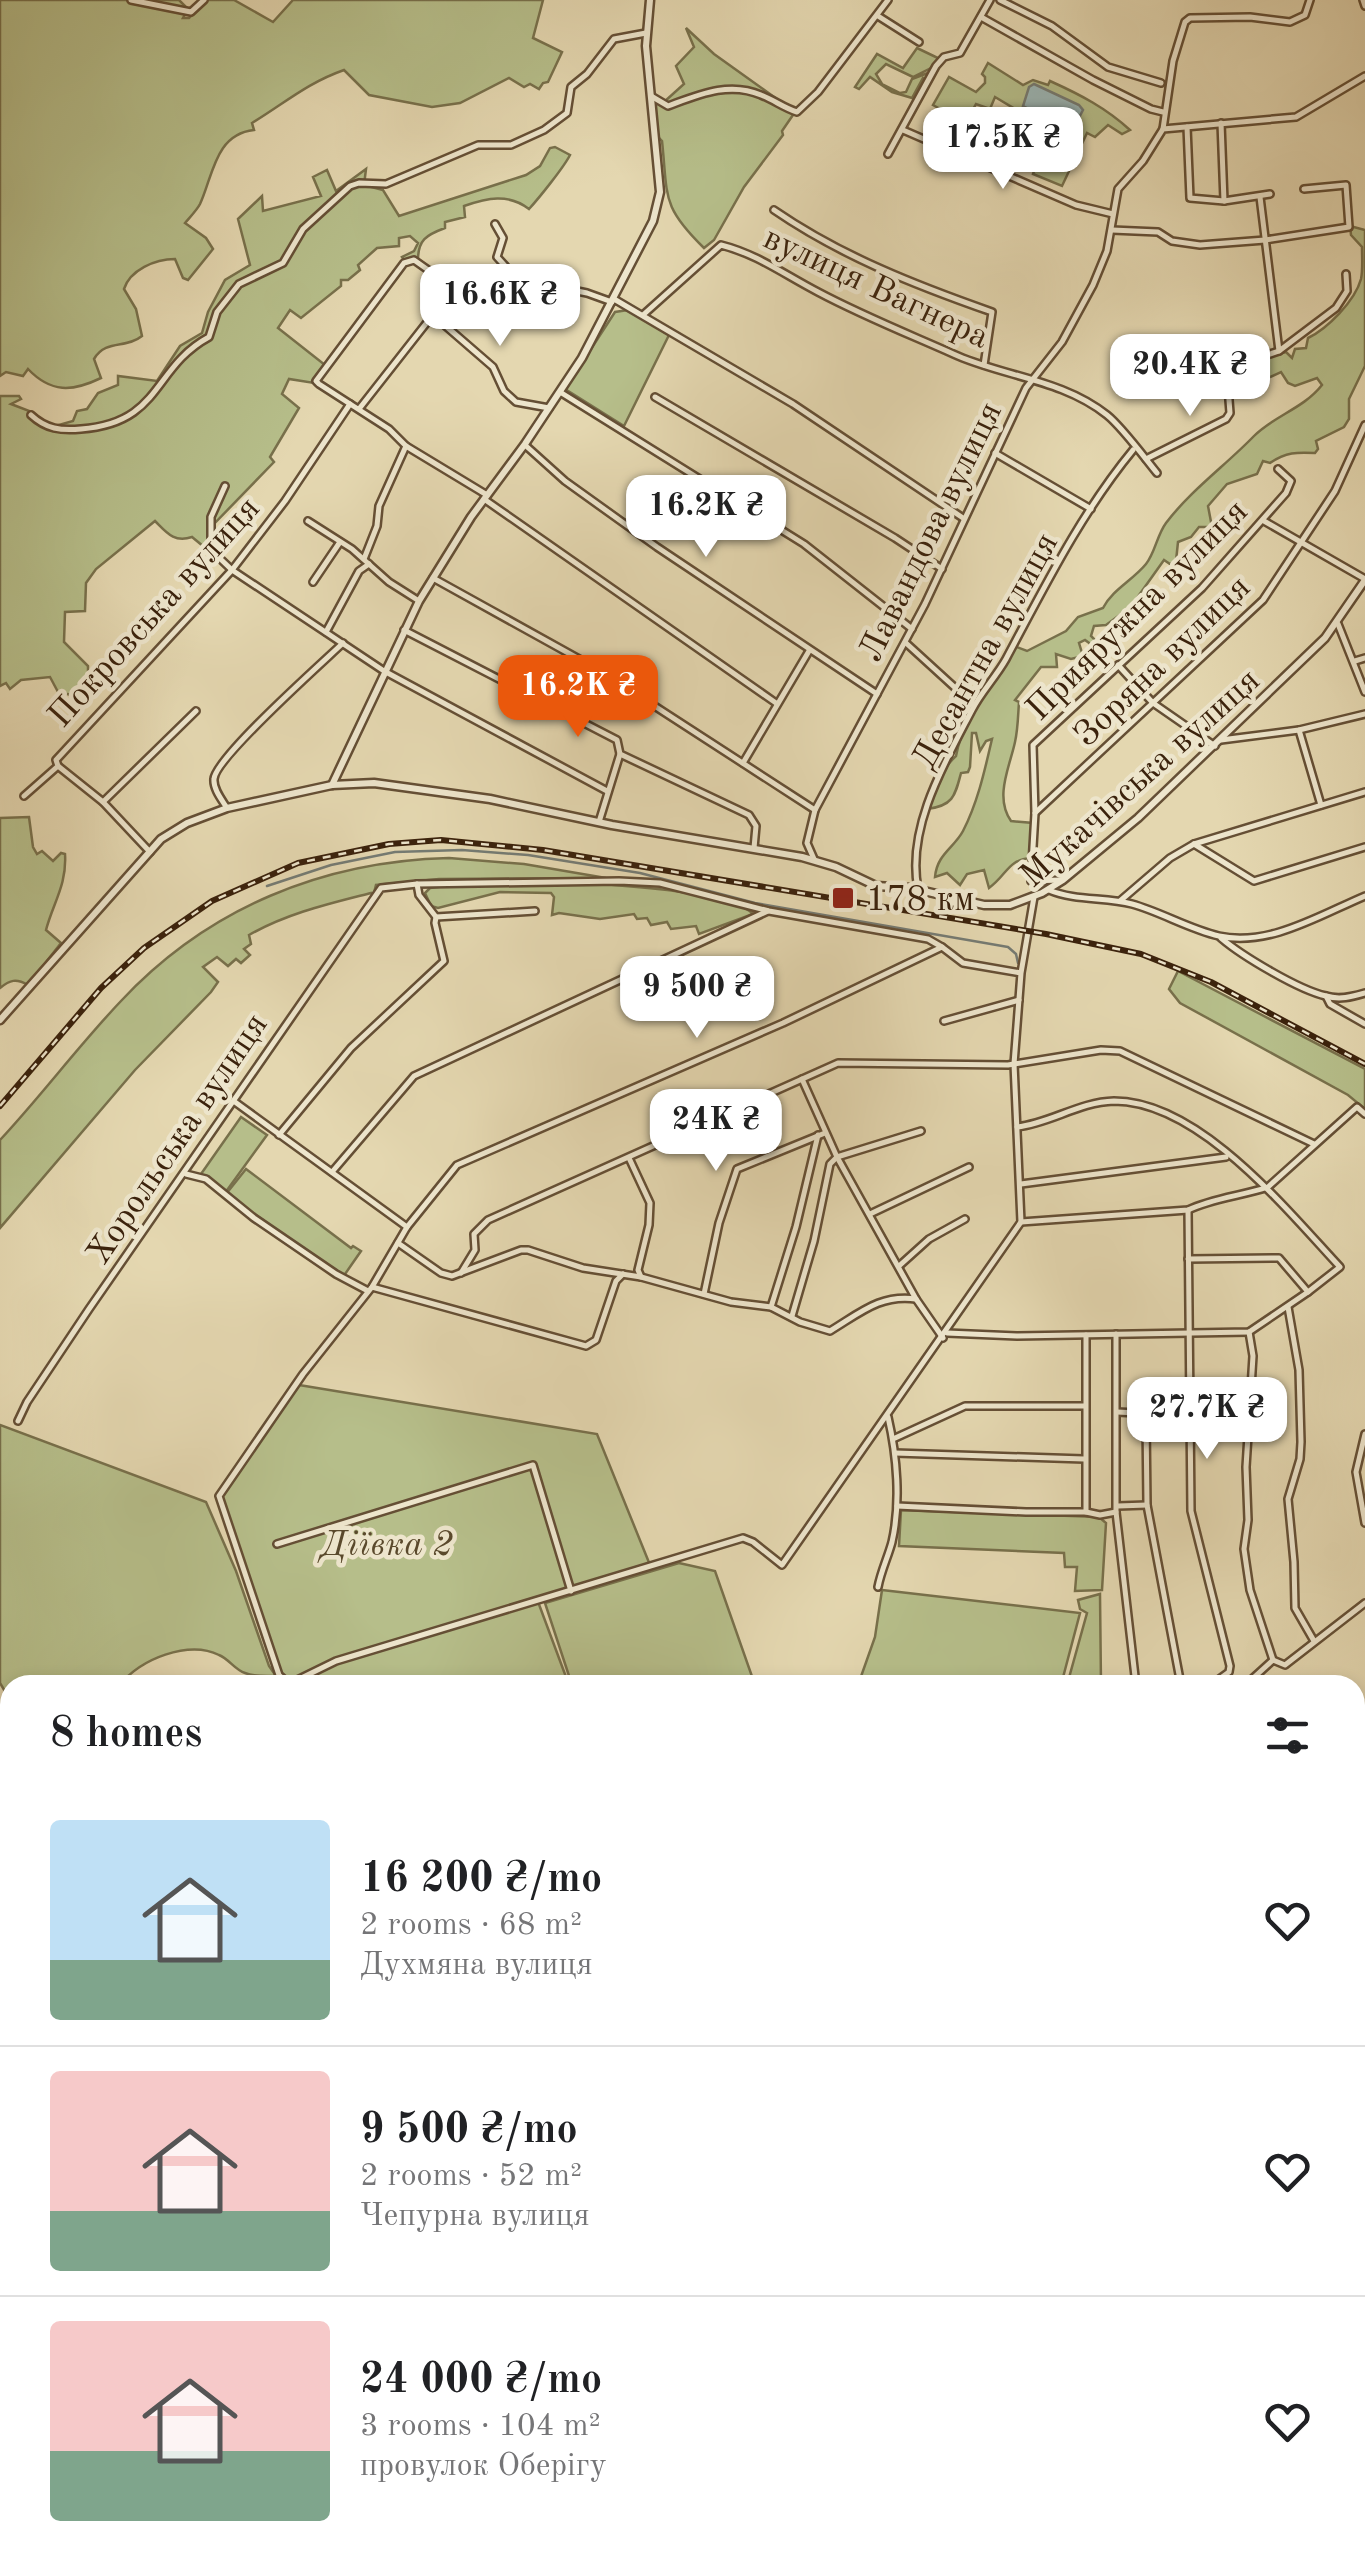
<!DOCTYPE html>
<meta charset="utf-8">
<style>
body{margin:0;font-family:"Old Standard TT",serif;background:#f6f6f6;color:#202124;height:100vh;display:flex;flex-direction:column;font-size:38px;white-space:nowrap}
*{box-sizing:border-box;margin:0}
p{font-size:32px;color:#757577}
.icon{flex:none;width:55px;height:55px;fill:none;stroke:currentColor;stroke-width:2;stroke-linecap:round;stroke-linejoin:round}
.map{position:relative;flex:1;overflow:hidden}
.side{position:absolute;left:0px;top:1675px;width:1365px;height:892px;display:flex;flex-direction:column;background:#fff;border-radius:30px 30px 0 0;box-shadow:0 5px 15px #0003}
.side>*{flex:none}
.price{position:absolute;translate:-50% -85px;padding:0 22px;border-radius:20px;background:#fff;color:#222;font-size:32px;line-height:65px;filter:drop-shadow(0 2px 5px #0008)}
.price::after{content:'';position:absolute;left:50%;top:60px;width:30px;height:22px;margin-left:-15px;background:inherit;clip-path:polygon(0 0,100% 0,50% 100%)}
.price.active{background:#ea580c;color:#fff}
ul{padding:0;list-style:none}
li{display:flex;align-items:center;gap:30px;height:250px;padding:0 50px}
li+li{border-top:2px solid #e0e0e0}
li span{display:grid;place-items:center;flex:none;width:280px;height:200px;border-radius:10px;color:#555}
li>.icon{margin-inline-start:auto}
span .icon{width:120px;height:120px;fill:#fffc;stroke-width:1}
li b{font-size:42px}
h2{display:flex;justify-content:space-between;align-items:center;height:120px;padding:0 50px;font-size:42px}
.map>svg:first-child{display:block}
.green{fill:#b6be8a;stroke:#78704b;stroke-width:2.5}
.water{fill:#9bb7b7;stroke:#757b73;stroke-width:2.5}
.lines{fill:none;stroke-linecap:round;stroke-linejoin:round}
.stream{stroke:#757b73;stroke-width:2.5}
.minor-casing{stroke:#654f35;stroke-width:10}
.tertiary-casing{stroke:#654f35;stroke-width:11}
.minor{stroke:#ede5cc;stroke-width:5}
.tertiary{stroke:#ede5cc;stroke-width:6}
.rail-casing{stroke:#3b220c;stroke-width:6}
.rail{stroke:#ede5cc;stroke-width:2.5;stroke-dasharray:8;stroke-linecap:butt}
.poi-dot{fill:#8f2418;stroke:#ede5cc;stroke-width:4}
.labels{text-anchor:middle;stroke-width:9;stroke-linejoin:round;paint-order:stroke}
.street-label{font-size:35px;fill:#3b220c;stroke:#ede5cc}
.poi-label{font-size:35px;fill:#3b220c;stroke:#ede5cc;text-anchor:start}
.park-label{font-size:35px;font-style:italic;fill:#5a492c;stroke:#ede5cc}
</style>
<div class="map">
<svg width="1365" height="2567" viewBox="0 0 1365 2567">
<rect width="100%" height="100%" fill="#e4d7b0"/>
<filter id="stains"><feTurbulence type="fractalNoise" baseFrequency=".002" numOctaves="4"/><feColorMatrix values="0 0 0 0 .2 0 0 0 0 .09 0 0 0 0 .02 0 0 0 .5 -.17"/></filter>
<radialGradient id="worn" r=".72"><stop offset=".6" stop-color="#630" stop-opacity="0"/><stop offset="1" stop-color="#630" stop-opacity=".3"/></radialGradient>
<g class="green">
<path d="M0,0H179L188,9L183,18H189L207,0H234L273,22L293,0H543L533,38L562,52L548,82L543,83L539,89L530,84L524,87L509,78L460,103L432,107L369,95L344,70C307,83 285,103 252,123L254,130C215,134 213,176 200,204C197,210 190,217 185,223L206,238L213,249L188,280L183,278L175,259C155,259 130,270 124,289L136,309L142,336C126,349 106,339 94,359L101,378C72,392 51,393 28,369L23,376L6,372L0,376Z"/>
<path d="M686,28L714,54L795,112L782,131L783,135L744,187L714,240L704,248C661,206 668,197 662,141L658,137L653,93L664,102L684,84L676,66L694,47Z"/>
<polygon points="917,48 940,59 935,66 913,77 886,64 876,74 882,84 900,93 906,92 912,79 933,71 927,80 923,78 912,98 892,92 870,77 859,89 855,87 877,54 903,68"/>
<path d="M988,63L1023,85L1033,80L1048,85L1050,81C1081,95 1106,108 1130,130L1122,134L1108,125L1095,137L1087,133L1062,186L1033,174L1035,168L1027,165L1033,149L1019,142L1030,118L995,97L990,109L976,104L962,129L939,119L942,110L933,105L949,77L976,92L985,83V77L982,74Z"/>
<path d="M555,147L570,155C564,167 539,198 529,209C508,193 487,198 464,206L465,217L445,222V228C426,235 418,240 418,260L413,258L404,260L402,257L414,251L418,243L410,236L399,238V246L377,248L358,265L360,270L348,280H341V286L301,318L290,310L278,328L325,365L314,383L289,379L282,394L299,408L270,457L274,462L212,526L209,551L192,537C174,543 167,533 155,521L96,569L86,583L85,611L65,612L64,642L88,666V681L76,696L58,692L50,677L21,680L10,689L6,683L0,686V396H19L21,399L11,404L32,412L52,427L73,421L77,411L87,409L98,393L118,385V376L157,381L180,346L202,333L208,312L225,280L250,265L238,219L262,196L263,211L321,196L313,177L327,170L336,191L366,169L364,185L383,190L399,216L526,175L540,166L550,148Z"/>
<path d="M1350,226L1365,230V366L1349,399V419L1344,427L1316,441L1318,449L1315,453C1297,452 1286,452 1270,463L1263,461L1257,474L1227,484L1208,506L1212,527H1199L1191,537L1178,542L1176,561L1170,564L1164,560L1137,598V616L1124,612L1106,625L1094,626L1091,636L1096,641L1092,645L1085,640L1079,643L1083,656L1071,659L1056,654L1057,667H1041L1015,700L1019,702C1018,715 1018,729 1015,742C1010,766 994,797 1011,821L1033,823L1031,858C1007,860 1008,874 989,888L984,870L967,874L960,885L947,873L935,877C937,854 954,848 963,831C978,802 985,769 992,739L986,741L980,751L976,733H972L970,767L968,772L961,773C955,796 953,806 927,809C933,792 942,768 956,756C963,715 996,683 1014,646L1027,651L1066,631L1078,617L1103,608C1112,590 1133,580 1146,564C1155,553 1157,535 1166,523C1191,490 1226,465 1254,436C1275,415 1303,409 1322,385L1317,378L1295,386L1288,383L1281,372L1266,379L1231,373C1246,362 1268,357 1286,352L1292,358L1295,349L1306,348L1308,338C1327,329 1355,301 1361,279C1363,270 1362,257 1362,247L1351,235Z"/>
<polygon points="628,310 669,335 624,426 565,389 615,312"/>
<path d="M29,817L33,847L37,854L42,851L53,861L61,853L65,854C67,885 53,903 46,930L61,943L28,985C16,978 10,980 0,988V818Z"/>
<path d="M449,858L524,864L606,878L439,879L376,885L373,897L371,893C328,904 288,913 249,935L251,944L244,949L250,955L241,963L236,959L228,966L217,957L203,967L218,982L211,992L135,1070L0,1228V1140C42,1095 79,1045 121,1001C208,908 323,861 449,858Z"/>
<path d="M602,884C635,887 732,892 753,914L699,934L696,926L671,929L667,922L651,925L647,918L637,919L634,914L600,919L559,913L552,915L554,897L551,893L500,892L438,908L431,906L425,893L430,888L446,886Z"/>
<polygon points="1178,971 1365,1069 1365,1109 1348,1095 1180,1003 1169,989"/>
<polygon points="241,1117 267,1135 225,1193 201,1174"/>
<polygon points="246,1169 351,1248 353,1246 361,1251 343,1277 226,1194"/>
<polygon points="299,1385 597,1434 650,1565 537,1599 569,1685 295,1685 283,1676 274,1662 221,1499 224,1490"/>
<path d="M0,1425L206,1502L236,1571L269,1666L276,1676C267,1676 254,1677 245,1673C235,1670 229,1659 219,1655C189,1640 139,1659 120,1685H10V1700L0,1683Z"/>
<polygon points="901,1510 1099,1517 1106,1523 1102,1590 1075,1591 1077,1567 1065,1567 1064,1553 899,1546"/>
<polygon points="679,1563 715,1571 755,1685 572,1685 545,1603"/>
<polygon points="882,1590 1080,1613 1061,1685 858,1685 875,1637"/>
<polygon points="1100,1594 1101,1685 1067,1685 1087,1613 1080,1609 1078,1600"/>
<polygon points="0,1953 10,1988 10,2407 0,2409"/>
<polygon points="1365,2263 1365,2567 582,2567 585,2558 1355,2558 1355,2278"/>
<polygon points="343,2558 571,2558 568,2567 350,2567"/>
</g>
<polygon class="water" points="1034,84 1079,105 1083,110 1072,131 1023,106 1029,87"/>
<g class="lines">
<g class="stream">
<polyline points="267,886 331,865 395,852 462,850 528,855 640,873 755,903 1008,947 1016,954 1018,963"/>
<polyline points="1355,1789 1365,1785"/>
<polyline points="1355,2003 1365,1993"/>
</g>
<g class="minor-casing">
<g id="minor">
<polyline points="131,0 191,12 204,0"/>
<polyline points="1000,0 1052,26 1108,67 1161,83"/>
<polyline points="1363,0 1365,6"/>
<polyline points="878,16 919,42"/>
<polyline points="981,17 1093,80 1151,109 1163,112"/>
<path d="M651,96L668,106C698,95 729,81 761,95C774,100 784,108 797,112L818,92L888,0"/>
<polyline points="1221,123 1224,201"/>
<polyline points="1187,127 1190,198 1224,201 1270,194"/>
<polyline points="1163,129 1173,61 1185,22 1190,18 1250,17 1290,22 1305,15 1310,0"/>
<polyline points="903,130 1076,205 1113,214"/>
<polyline points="888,154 936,66 944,57 960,53 990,0"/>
<polyline points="1260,197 1279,351"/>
<path d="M774,210C841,256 915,285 992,312L984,365"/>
<polyline points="495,224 503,238 497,257 517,279 587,293 612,302"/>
<polyline points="1112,230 1158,232 1172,241 1200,245 1265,240 1349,227 1346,185 1304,189"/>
<polyline points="614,299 793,404 963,518"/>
<polyline points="433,315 493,367 504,391 516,402 549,408"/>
<path d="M643,315L721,245C757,254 785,275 818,292C863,316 911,335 958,356C1007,377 1063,380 1107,415C1122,427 1144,457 1157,473"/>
<polyline points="560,392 804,544 912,629"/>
<polyline points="1157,392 1227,374 1240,364 1279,351 1336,308 1347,291 1346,274"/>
<polyline points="655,397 895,538 942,569"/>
<polyline points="359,409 450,293 448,284 414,260 404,263 316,381 319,384 389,429 406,446 487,495"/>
<path d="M31,415C46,429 61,431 81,429C162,423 152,368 209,337L217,312L239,284L283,263L303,229L350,186L359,183L386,184L478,145H511L544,130L567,113L571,87L587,74L614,39L646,33"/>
<polyline points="525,445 565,481 657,547 877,694"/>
<polyline points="995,453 1091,509"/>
<polyline points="1146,459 1226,419 1230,413 1227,374"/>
<polyline points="225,486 211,517 211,550 232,570 384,671 607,791"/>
<polyline points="484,499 776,703"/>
<polyline points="308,521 352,549 389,582 419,601"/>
<polyline points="1264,521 1365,579"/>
<polyline points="364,559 377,526 379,506 406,446"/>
<polyline points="433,578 599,670 815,810"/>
<polyline points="313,582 340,542"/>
<polyline points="1338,624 1365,692"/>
<polyline points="404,630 617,740 620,754 749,815 756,826 754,848"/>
<polyline points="326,632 359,571 369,564"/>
<polyline points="906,643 974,705"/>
<polyline points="1355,661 1365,658"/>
<polyline points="1118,665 1153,703 1215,746"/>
<polyline points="1299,730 1321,805"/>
<polyline points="1221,740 1299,730 1365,714"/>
<polyline points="743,763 809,651"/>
<polyline points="58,766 103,802 150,852"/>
<polyline points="24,796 58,766 56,760 232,570 285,501 350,404"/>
<polyline points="103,802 196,711"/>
<path d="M227,808C222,800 213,789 214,779C215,758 322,663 343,643"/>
<polyline points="1035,813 1263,600 1335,491 1365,425"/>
<polyline points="599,822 620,754"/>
<polyline points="1194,844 1254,881 1365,847"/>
<polyline points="814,859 807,843 815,810 925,604 1026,388 1062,342 1093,285 1107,251 1118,189 1143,161 1163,129 1296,117 1365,76"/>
<polyline points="1060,880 1031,881 1035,813 1033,745 1202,588 1286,493 1291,481 1278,469"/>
<path d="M918,889C906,828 945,762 972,710C981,692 996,677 1006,659C1044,588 1081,513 1133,450"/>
<path d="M1049,890C1075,901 1105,897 1132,904C1161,912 1189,929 1219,936C1269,947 1320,915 1365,896"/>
<polyline points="1120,901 1170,858 1194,844 1365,792"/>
<polyline points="436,917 535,911"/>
<path d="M1221,938C1242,956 1299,990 1326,996C1339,1000 1352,997 1365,993"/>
<polyline points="1021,973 963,963 942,947 783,1023 457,1165 407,1227 372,1287 303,1374 219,1496 279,1675 289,1684 336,1661 743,1538 753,1542 782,1565 1021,1222 1014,1064 1021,973 1034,897"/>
<polyline points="1326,996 1330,1004 1365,1024"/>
<polyline points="944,1021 1019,1000"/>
<polyline points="802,1079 837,1157 916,1299 943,1338"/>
<polyline points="235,1102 407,1227"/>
<polyline points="279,1135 351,1048 444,961 435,923 436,917 419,895 417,884"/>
<polyline points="629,1158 650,1203 649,1225 638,1270 641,1277"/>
<polyline points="332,1172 414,1076 768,911"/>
<polyline points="186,1174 206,1179 254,1218 336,1274 368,1291"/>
<polyline points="1021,1184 1226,1157"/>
<polyline points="1188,1210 1191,1511 1230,1666 1229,1672 1211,1685"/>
<polyline points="870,1214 969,1167"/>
<path d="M1021,1222L1188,1210C1213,1198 1241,1196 1268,1187L1357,1107L1365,1114"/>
<path d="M398,1243L441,1273L452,1276L521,1250H528L583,1268L641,1277L731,1302L771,1307L800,1322L830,1331C860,1313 880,1294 916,1299"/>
<polyline points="1188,1259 1279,1258 1308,1292"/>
<polyline points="899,1266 929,1239 965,1219"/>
<polyline points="461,1273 475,1250 474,1234 488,1220 838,1063 1008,1065 1101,1050 1120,1051 1314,1144"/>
<polyline points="372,1287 586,1346 596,1340 616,1281 623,1274"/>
<polyline points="704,1294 719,1223 737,1169 825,1133"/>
<polyline points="771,1307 796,1227 818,1135"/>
<polyline points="1288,1307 1299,1370 1301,1442 1300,1459 1288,1499 1294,1562 1295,1608 1314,1641"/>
<polyline points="792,1316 814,1241 830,1164 837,1157 921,1131"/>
<polyline points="1249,1332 1253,1356 1246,1467 1248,1520 1244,1549 1250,1590 1273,1660"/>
<path d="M947,1333L1017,1336L1249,1332L1308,1292L1340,1267C1286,1209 1199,1101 1114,1101C1079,1102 1051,1123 1017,1127"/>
<polyline points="1116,1334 1116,1512 1136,1685"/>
<polyline points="1117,1412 1137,1413 1146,1420 1147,1505 1181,1685"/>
<polyline points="18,1421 27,1402 89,1309 381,888 417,884 619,881 660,883 769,911 928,939 942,947"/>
<polyline points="1365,1434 1356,1472 1365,1523"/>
<polyline points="893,1439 965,1406 1085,1406"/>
<polyline points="895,1453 1084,1459"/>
<polyline points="897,1506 1026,1512 1086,1512 1100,1515 1116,1512"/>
<polyline points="1118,1506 1147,1505"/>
<polyline points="1086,1512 1086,1335"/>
<polyline points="277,1544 533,1465 571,1591"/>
<path d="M878,1587C881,1571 888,1557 892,1542C901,1503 897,1456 888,1417"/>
<polyline points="1232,1685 1251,1680 1273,1660 1285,1665 1365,1603"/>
</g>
</g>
<g class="tertiary-casing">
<g id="tertiary">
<polyline points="332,785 419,601 471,517 525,444 582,358 653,221 660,192 646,46 650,0"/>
<polyline points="0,1020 161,839 187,823 227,808 332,785 374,783 490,799 612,825 802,857 836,867 876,886 911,888 984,905 1010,905 1042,893 1063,880 1138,818 1325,638 1365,580"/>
</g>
</g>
<use href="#minor" class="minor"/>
<use href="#tertiary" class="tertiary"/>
<g class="rail-casing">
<g id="rail">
<polyline points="0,1106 101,988 144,948 212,901 298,863 389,844 441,840 543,850 1046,934 1141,954 1211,982 1365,1064"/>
<polyline points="0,1848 10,1863"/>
<polyline points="325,2558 333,2567"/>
</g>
</g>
<use href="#rail" class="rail"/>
</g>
<rect class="poi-dot" x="831" y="886" width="24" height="24" rx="5"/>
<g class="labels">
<g class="street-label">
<text transform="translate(877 286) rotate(25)" y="12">вулиця Вагнера</text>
<text transform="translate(929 531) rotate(-64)" y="12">Лавандова вулиця</text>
<text transform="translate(1136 609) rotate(-45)" y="12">Прияружна вулиця</text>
<text transform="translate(153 611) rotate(-48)" y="12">Покровська вулиця</text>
<text transform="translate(984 650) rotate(-61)" y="12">Десантна вулиця</text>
<text transform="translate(1161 660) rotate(-44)" y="12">Зоряна вулиця</text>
<text transform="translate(1139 777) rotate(-42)" y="12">Мукачівська вулиця</text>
<text transform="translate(176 1138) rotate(-56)" y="12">Хорольська вулиця</text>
</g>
<g class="poi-label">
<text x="866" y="910">178 км</text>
</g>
<g class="park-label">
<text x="387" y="1555">Діївка 2</text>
</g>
</g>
<rect width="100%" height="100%" filter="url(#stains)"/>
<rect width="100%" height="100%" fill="url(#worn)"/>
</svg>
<b class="price" style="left:1003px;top:192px">17.5K ₴</b>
<b class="price" style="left:500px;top:349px">16.6K ₴</b>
<b class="price" style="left:1190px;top:419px">20.4K ₴</b>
<b class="price" style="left:706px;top:560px">16.2K ₴</b>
<b class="price active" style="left:578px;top:740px">16.2K ₴</b>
<b class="price" style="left:697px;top:1041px">9 500 ₴</b>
<b class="price" style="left:716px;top:1174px">24K ₴</b>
<b class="price" style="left:1207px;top:1462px">27.7K ₴</b>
<section class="side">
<h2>8 homes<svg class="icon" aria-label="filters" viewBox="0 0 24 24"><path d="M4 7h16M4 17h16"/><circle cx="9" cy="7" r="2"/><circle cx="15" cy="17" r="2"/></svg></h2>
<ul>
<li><span style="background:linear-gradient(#bfe0f5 70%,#7fa58c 0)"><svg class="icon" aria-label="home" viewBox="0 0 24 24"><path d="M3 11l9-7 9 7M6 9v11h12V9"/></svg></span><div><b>16 200 ₴/mo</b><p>2 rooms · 68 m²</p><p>Духмяна вулиця</p></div><svg class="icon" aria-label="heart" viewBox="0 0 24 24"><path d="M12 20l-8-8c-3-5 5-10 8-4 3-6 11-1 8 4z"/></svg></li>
<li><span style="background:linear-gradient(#f6c9c9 70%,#7fa58c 0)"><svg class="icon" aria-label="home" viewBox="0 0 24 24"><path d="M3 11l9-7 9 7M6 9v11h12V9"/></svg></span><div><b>9 500 ₴/mo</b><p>2 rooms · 52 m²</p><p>Чепурна вулиця</p></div><svg class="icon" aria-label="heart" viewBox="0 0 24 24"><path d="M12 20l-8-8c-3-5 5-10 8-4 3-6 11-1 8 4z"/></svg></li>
<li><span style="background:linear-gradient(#f6c9c9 65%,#7fa58c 0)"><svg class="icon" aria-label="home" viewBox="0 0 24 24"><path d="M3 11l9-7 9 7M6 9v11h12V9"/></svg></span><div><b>24 000 ₴/mo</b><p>3 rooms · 104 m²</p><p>провулок Оберігу</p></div><svg class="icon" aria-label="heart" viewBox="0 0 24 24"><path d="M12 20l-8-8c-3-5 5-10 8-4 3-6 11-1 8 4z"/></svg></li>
</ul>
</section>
</div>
